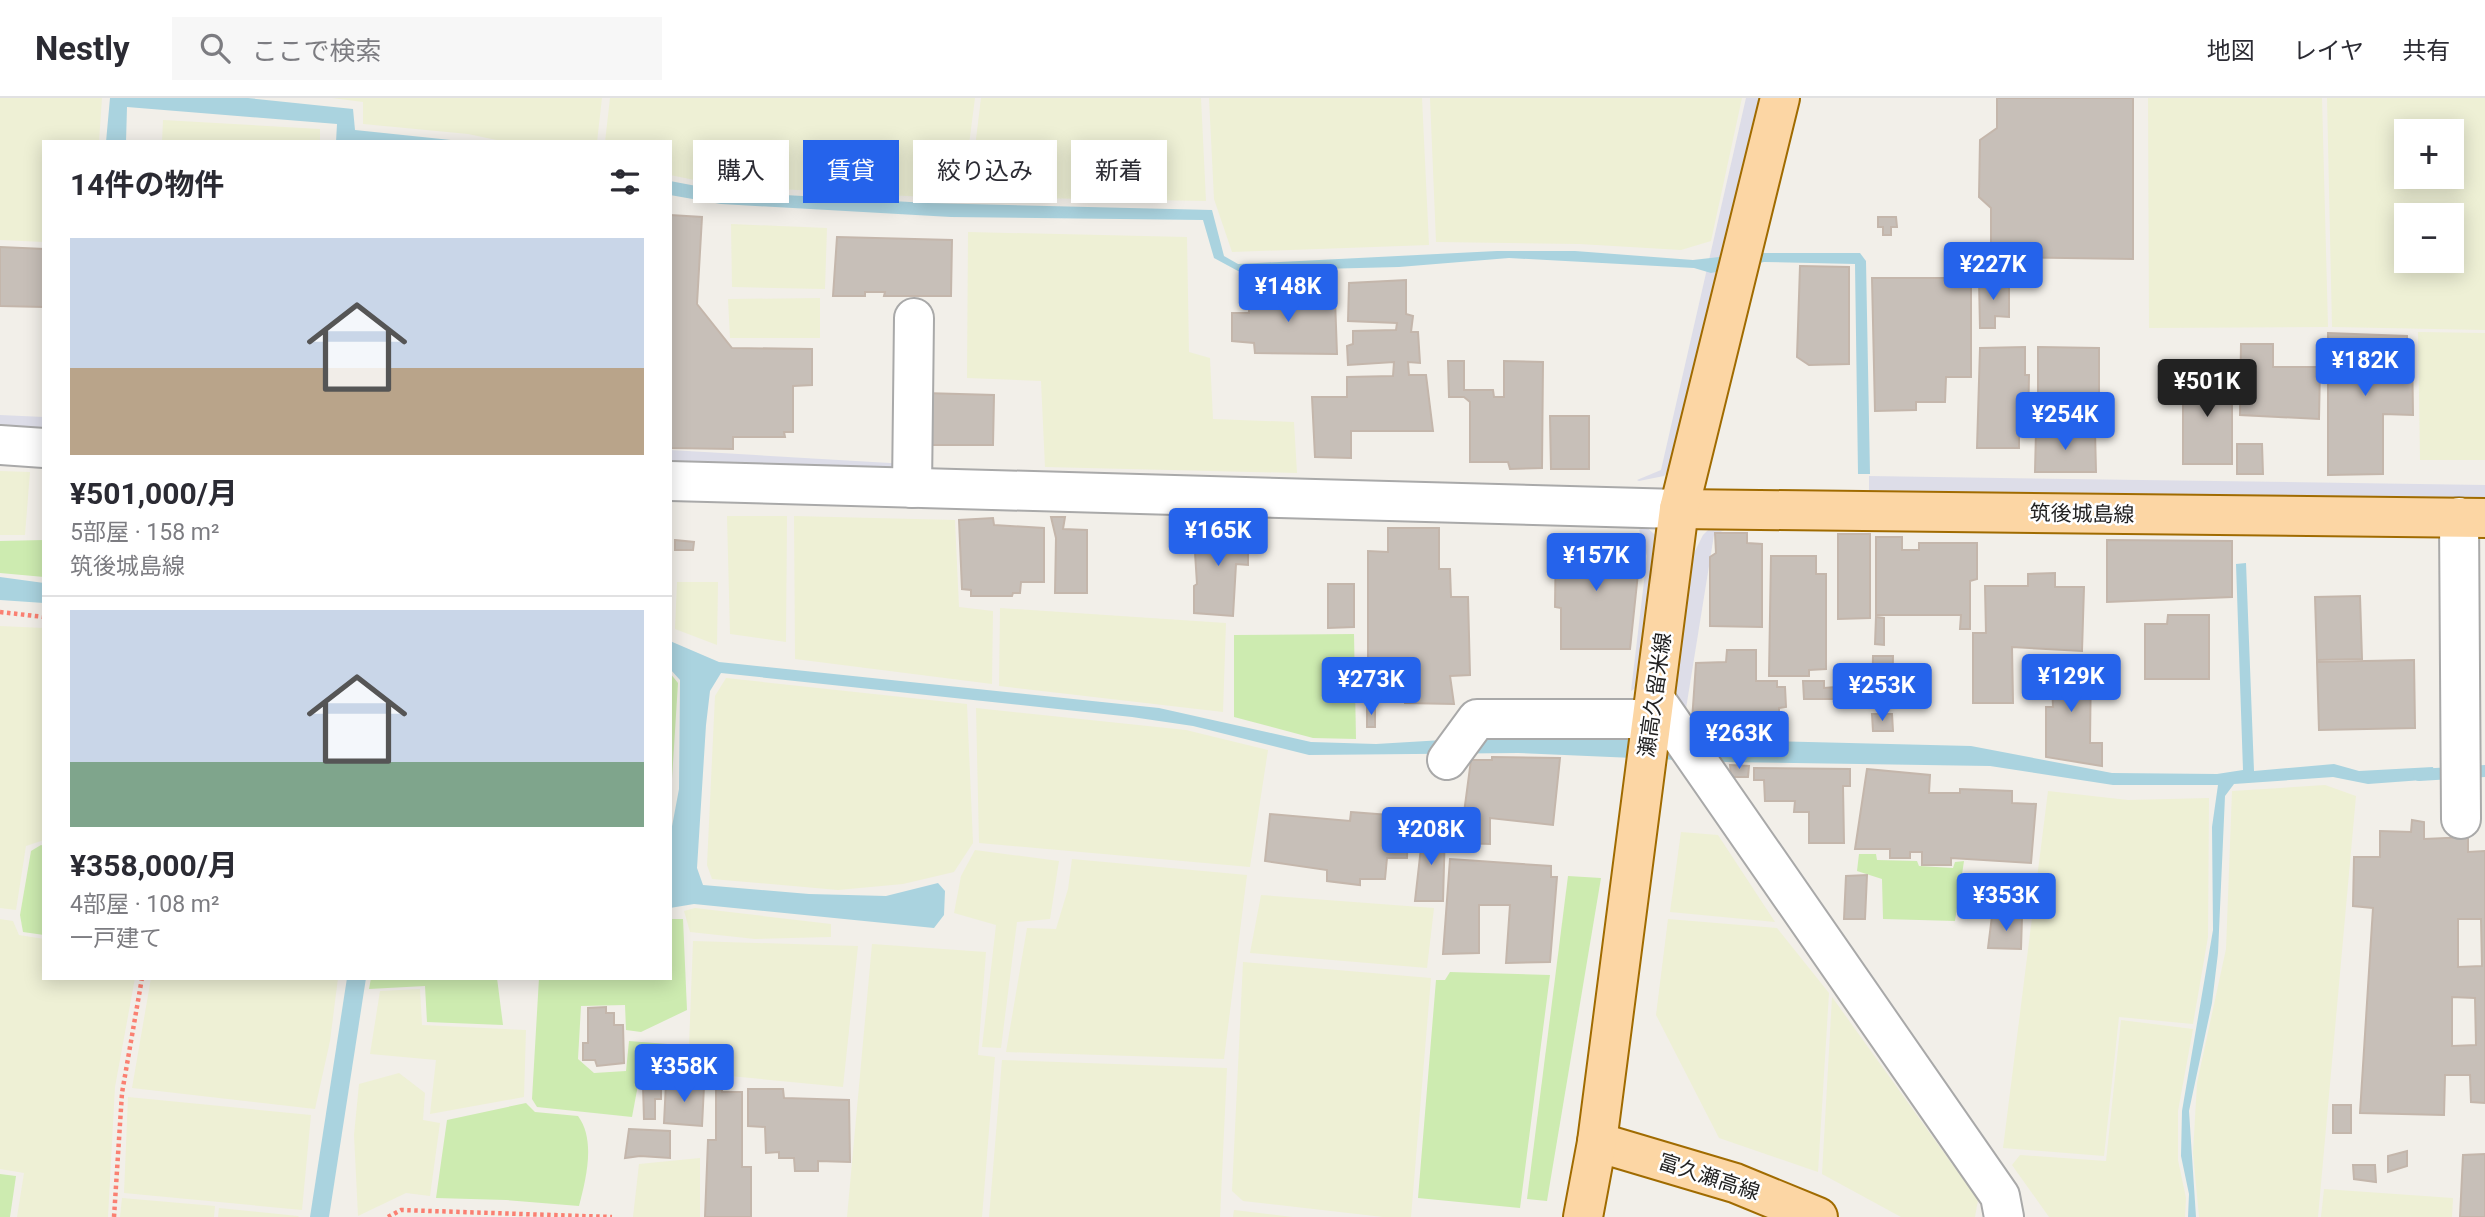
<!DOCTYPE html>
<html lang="ja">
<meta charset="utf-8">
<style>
body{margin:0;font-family:Roboto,"Noto Sans JP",sans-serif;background:#f7f7f7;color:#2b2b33;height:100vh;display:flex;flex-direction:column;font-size:26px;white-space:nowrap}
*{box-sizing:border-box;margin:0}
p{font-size:23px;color:#7c7c81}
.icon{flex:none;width:38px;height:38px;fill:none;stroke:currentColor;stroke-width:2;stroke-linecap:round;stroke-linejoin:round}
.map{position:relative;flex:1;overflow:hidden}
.side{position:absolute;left:42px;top:42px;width:630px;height:840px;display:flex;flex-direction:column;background:#fff;border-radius:0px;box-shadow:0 4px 18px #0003}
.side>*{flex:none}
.guide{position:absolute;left:693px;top:42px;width:665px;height:63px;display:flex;gap:14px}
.controls{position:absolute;left:2394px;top:21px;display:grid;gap:14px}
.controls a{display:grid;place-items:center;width:70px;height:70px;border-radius:0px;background:#fff;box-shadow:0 4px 18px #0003;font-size:35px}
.price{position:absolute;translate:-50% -60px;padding:0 16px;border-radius:7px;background:#2563eb;color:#fff;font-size:23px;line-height:46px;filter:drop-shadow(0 2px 4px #0008)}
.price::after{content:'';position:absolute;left:50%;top:42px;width:21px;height:16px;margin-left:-10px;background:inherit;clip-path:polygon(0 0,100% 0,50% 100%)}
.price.on{background:#222;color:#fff}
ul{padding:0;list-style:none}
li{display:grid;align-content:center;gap:14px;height:371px;padding:0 28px}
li+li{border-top:2px solid #e1e1e2}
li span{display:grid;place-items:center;height:217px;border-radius:0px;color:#555}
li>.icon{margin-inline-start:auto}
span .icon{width:126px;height:126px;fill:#fffc;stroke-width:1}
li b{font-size:30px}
h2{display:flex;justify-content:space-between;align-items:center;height:84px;padding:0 28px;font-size:30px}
.chip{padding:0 24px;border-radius:0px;background:#fff;box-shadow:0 4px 18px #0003;font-size:24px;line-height:63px}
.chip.on{background:#2563eb;color:#fff}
header{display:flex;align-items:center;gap:42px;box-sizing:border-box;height:98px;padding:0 35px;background:#fff;border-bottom:2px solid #e1e1e2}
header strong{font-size:33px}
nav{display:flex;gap:38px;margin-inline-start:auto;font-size:24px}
.search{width:490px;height:63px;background:#f7f7f7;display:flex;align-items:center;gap:18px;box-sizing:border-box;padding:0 24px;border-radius:0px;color:#7c7c81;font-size:26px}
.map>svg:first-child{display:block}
.farmland{fill:#eef0d5;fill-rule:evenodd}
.grass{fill:#cdebb0}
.plaza{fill:#dddde8}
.water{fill:#aad3df}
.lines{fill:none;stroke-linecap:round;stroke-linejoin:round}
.stream{stroke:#aad3df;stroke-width:12}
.building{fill:#c7bfb8;stroke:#c4b6ab;stroke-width:2;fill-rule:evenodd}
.minor-casing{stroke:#a9a9a9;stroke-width:42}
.major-casing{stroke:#a06b00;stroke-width:42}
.path{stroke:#fa8072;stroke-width:4.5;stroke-dasharray:3.5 3.5;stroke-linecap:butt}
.minor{stroke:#fff;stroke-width:38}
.major{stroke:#fcd6a4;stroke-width:38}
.labels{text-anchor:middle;stroke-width:5;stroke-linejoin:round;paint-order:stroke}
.street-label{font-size:21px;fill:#222;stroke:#fff}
</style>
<header>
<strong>Nestly</strong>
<div class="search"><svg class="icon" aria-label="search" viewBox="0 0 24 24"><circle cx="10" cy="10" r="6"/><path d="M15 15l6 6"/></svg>ここで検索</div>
<nav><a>地図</a><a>レイヤ</a><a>共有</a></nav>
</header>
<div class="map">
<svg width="2485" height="1119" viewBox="0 0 2485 1119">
<rect width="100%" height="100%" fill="#f2efe9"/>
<g class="farmland">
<polygon points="0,0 102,0 99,44 44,44 44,144 0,142"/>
<polygon points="332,0 602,0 597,44 506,44 468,36 363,26 363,4"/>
<polygon points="610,0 975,0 962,101 724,88 670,77 670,44 605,44"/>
<polygon points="981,0 1201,0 1206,103 969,99"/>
<polygon points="1209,0 1422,0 1429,147 1232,154 1214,101"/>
<polygon points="1430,0 1742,0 1711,143 1681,152 1579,146 1436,144"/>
<polygon points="2148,0 2322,0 2328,229 2149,230"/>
<path d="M2327,0H2485V232L2332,229ZM2406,33H2452V79H2406ZM2406,117H2452V163H2406Z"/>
<polygon points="163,22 320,31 320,44 162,44"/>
<polygon points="731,126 827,130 825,191 732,189"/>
<polygon points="968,134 1187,139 1189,254 1210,260 1213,321 1294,324 1297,375 1045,369 1041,283 967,280"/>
<polygon points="820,200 820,240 730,240 728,201"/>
<polygon points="2418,234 2485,235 2485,362 2420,362"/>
<polygon points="0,373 30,374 25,437 0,437"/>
<polygon points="727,418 787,418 786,544 730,536"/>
<polygon points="794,418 955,422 959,509 993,513 992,586 795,561"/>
<polygon points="677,484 718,484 717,547 675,531"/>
<polygon points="1000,510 1226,525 1223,614 999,588"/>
<polygon points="0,528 44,530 44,742 26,748 16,812 0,810"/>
<polygon points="726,580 967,606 973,745 954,774 903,786 838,792 712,781 707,767 715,598"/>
<polygon points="976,610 1186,632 1268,652 1250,769 979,745"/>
<polygon points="2325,687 2356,698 2318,1119 2199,1119 2193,1055 2197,985 2226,851 2232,693"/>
<polygon points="2048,693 2128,702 2209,700 2208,839 2193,926 2119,919 2104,1058 2003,1050"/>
<polygon points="1681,734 1718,737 1775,824 1670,814"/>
<polygon points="975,752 1059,763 1050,821 1017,824 1001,950 982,949 996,827 954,815 961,778"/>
<polygon points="1072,761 1247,777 1224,961 1006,954 1027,830 1056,831 1068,791"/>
<polygon points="1261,797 1434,810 1427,870 1250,855"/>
<polygon points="695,810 831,826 831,839 755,841 690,834 684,813"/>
<polygon points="0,821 13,823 19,837 44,841 44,880 135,880 115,989 108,1119 17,1119 24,1075 0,1071"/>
<polygon points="1668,821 1777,830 1829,895 1818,1074 1719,1040 1656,917"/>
<polygon points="693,843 858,848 843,989 688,974"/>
<polygon points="872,846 986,854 978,957 995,959 982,1119 847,1119"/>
<polygon points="1243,864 1431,880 1411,1119 1383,1119 1243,1103 1232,1093"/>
<polygon points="151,880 338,880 330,943 315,1011 132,990"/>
<polygon points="420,891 422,927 526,932 524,999 430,1016 436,962 370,956 380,893"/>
<polygon points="1832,899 1978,1102 1975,1119 1901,1119 1822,1076"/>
<polygon points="2121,922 2193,931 2178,1013 2178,1062 2186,1100 2185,1119 2049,1119 2012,1067 2020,1057 2106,1063"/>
<polygon points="1002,962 1227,970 1220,1119 989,1119"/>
<polygon points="399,975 425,995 423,1022 440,1025 430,1098 406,1095 358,1118 354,1037 359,986"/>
<polygon points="128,999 311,1017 302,1112 124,1095"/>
<polygon points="700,1060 700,1119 633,1119 639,1066"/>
<polygon points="2324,1091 2453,1100 2452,1119 2321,1119"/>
<polygon points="122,1100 215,1108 214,1119 120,1119"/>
<polygon points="219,1110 298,1118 299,1119 218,1119"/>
<polygon points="1234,1112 1293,1119 1233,1119"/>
</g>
<g class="grass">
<polygon points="44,442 44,479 0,475 0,443"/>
<polygon points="1354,536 1356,641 1313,640 1234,619 1234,537"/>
<polygon points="670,575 678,585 670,713"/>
<polygon points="41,747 44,748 44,837 23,834 20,817 31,753"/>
<polygon points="1859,756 1876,756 1877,762 1917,763 1919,768 1953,770 1955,764 1964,763 1955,823 1883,821 1882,781 1857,773"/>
<polygon points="1568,778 1601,780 1547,1103 1527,1101"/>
<polygon points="670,821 683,821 687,912 641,934 626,932 625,907 581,908 578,961 594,975 626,973 629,943 680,947 666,979 638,987 632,1019 537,1009 532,1001 539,880 670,880"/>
<polygon points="1450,874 1550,877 1520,1110 1418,1100 1436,882 1445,882"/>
<polygon points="371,880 497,880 503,927 427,924 425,888 369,891"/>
<path d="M526,1005L535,1014L578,1018C596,1042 586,1081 579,1108L506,1102L436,1100L447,1022Z"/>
<polygon points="0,1076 16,1078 10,1119 0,1119"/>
</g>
<g class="plaza">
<polygon points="1746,0 1765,0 1678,363 1664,378 1639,383 1637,382 1661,372"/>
<polygon points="0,317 44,319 44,332 0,329"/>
<polygon points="670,352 907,366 908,371 670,368"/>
<polygon points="1869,378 2485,387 2485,401 1869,394"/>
<polygon points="1645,428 1662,443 1640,587 1631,593 1647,458 1639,432"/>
<polygon points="1710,430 1729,430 1714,437 1684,623 1673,593 1694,455 1703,437"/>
</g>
<g class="water">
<polygon points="110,0 248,0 353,11 355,32 470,44 336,44 337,26 127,9 126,44 106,44"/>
<polygon points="670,83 728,94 928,105 1212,112 1224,158 1238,166 1497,153 1575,153 1693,162 1754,155 1860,155 1866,163 1870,376 1858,376 1855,166 1764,164 1711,175 1694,170 1509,160 1399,169 1238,173 1214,160 1203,122 951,119 721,106 670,97"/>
<polygon points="2246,465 2254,673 2334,666 2359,673 2433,669 2436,681 2368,686 2333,679 2234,686 2225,698 2218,855 2212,905 2189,1013 2196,1119 2188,1119 2189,1096 2181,1058 2182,1013 2213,832 2212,729 2218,687 2113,687 1990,668 1726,664 1518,655 1309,657 1193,628 1132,619 721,575 710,593 706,627 697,770 703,787 809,796 886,798 938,785 945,793 944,817 934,830 694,806 670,810 670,739 679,691 680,582 670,571 670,543 719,564 1159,610 1311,644 1376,646 1443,642 1478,636 1971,648 2112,675 2217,676 2243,672 2236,466"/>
<polygon points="0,479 44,485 44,505 0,502"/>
<polygon points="347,880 366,880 329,1119 310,1119"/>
</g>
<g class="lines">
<polyline class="stream" points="2419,677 2485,673"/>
</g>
<g class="building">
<polygon points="1997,0 2133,0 2133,161 1991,159 1991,110 1979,99 1980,42 1997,30"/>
<polygon points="670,117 702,119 697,206 732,250 812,251 812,287 793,288 793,334 784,334 785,339 733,339 733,351 670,350"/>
<polygon points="1878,119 1896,119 1897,129 1891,129 1891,137 1883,137 1883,129 1878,129"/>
<polygon points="837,139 952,142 951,198 884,198 885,194 865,194 865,198 833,198"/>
<polygon points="0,149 44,151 44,209 0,208"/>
<polygon points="1800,168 1849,169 1849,266 1809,267 1797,259"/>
<polygon points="1872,180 1971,180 1971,279 1946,279 1945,304 1916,304 1916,312 1875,313"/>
<polygon points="1406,182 1406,216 1413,218 1411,234 1418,234 1420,265 1408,264 1409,277 1426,277 1433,333 1351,333 1351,360 1315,359 1312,299 1347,299 1347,279 1393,278 1394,264 1348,267 1347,248 1353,246 1353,233 1396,232 1397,225 1348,223 1349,185"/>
<polygon points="1979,182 2009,183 2009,219 1995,218 1995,230 1980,230"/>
<polygon points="1249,193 1335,201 1337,256 1255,255 1254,245 1232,243 1232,215 1249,215"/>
<polygon points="2328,235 2407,238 2407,246 2412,247 2413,317 2383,316 2383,376 2328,377"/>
<polygon points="2241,246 2273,246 2273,269 2320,269 2319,321 2240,317"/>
<polygon points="2025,249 2025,277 2029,277 2028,325 2019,325 2019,350 1977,350 1980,250"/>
<polygon points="2038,249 2099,250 2099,310 2081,310 2082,325 2038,324"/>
<polygon points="1448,263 1464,263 1464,292 1493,292 1494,299 1504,299 1504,263 1543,264 1542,370 1510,371 1508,364 1470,364 1470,304 1464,299 1449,299"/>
<polygon points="2183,275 2223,276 2223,284 2232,284 2232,366 2183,366"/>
<polygon points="924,295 994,297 993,347 925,347"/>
<polygon points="1550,318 1589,318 1589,371 1551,371"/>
<polygon points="2036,333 2095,333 2096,374 2035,374"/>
<polygon points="2237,346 2262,346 2263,376 2237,376"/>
<polygon points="1051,419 1065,419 1063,431 1087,432 1087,495 1055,495 1056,440"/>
<polygon points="993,420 994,427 1044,430 1044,484 1021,484 1020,495 1013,495 1012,498 971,498 971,492 962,491 959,422"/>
<polygon points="1209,425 1243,426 1243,450 1248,452 1248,467 1236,466 1233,518 1194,515 1194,488 1197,486 1194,439 1209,438"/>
<polygon points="1388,430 1439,430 1439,471 1450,471 1451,499 1468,499 1470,577 1450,578 1454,606 1405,605 1404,585 1386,585 1387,603 1368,602 1368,453 1388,454"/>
<polygon points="1715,435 1747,435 1747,445 1762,446 1762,529 1710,528 1710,459 1716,455"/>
<polygon points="1556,436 1579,436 1578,448 1641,447 1630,551 1561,551 1561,510 1555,509"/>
<polygon points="1838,436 1870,436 1870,520 1838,521"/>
<polygon points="1876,439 1902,439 1902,452 1919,452 1919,445 1977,445 1977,481 1970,483 1970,531 1960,531 1961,517 1876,517"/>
<polygon points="675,442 694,444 693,452 675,452"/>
<polygon points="2107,442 2232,443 2232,499 2107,504"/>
<polygon points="1771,458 1816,458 1816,476 1826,476 1826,571 1809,572 1809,578 1769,578"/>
<polygon points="2055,475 2055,489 2084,489 2082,553 2012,549 2013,605 1973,605 1973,535 1986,535 1985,488 2028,488 2028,476"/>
<polygon points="1328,486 1354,486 1354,529 1328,530"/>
<polygon points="2360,498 2362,561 2317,562 2315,499"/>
<polygon points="2168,517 2209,517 2209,581 2145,581 2145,526 2167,526"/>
<polygon points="1876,519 1884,520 1884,547 1875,546"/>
<polygon points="1727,552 1756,552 1756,583 1777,583 1777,589 1785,589 1786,609 1779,610 1779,630 1692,623 1696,565 1726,564"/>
<polygon points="1873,558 1893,558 1892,607 1872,607"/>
<polygon points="2060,558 2091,562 2090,645 2102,645 2102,668 2046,659 2046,609 2053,609 2051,564 2060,564"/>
<polygon points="2414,562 2415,630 2319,632 2317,564"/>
<polygon points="1803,583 1824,583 1824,590 1835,589 1836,601 1804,601"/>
<rect x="1367" y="609" width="8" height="20"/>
<polygon points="1872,616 1892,616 1893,633 1873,633"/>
<polygon points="1492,659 1560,660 1553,727 1490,720 1490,746 1460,745 1471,662 1492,662"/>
<polygon points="1730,667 1749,668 1748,679 1731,679"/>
<polygon points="1754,670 1850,671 1850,688 1843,688 1844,745 1809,745 1809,714 1794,714 1795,703 1765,703 1764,682 1754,682"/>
<polygon points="1867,671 1930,677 1929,695 1960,695 1960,691 2012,693 2012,705 2036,706 2031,765 1951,760 1951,767 1922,767 1922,754 1910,754 1910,760 1890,760 1890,751 1855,751"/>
<polygon points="1351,714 1389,717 1389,726 1408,726 1407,760 1387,760 1385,781 1360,781 1360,787 1327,783 1327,772 1265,763 1270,716 1350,723"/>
<path d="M2412,722L2424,724V741L2468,739V754L2485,753V1005L2471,1004L2470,977H2445L2444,1017L2360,1015L2373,810L2353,808L2354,759H2380V733L2411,734ZM2458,821H2481L2482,868L2458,869ZM2452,899L2475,900L2476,947L2452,948Z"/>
<polygon points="1445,731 1443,803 1415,803 1423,732"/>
<polygon points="1450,761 1551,768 1551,779 1557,779 1550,864 1506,865 1510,807 1479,807 1479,855 1443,856"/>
<polygon points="1867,777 1865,821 1844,821 1846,778"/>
<polygon points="1992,818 2022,819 2021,851 1988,850"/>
<polygon points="606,909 606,915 614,915 614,927 623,927 624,965 597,968 595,962 583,962 583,945 588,945 588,910"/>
<polygon points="716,982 722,982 722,994 742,994 742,1069 751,1069 751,1119 705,1119 708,1042 716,1042"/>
<polygon points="666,985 704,988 702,1028 664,1025"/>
<polygon points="643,988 661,988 661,1001 655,1001 655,1021 644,1021"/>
<polygon points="748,991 783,991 784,1000 849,1002 850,1064 818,1063 818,1073 795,1073 794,1060 779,1060 779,1054 766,1055 765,1029 748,1028"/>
<rect x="2333" y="1007" width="18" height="28"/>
<polygon points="629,1031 670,1033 670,1060 640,1058 625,1060"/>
<polygon points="2407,1053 2407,1068 2388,1074 2388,1058"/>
<polygon points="2485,1056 2485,1119 2460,1119 2463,1057"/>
<polygon points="2353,1067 2375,1067 2376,1084 2354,1081"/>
</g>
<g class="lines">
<g class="minor-casing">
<g id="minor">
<polyline points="0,347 44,350"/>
<polyline points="670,383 1679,411"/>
<polyline points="912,390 914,220"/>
<polyline points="2459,419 2461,721"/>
<polyline points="1655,601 2000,1098 2004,1119"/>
<polyline points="1447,662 1477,621 1651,621"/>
</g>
</g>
<g class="major-casing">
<g id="major">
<polyline points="1679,411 2485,420"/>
<polyline points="1597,1044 1735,1085 1818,1119"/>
<polyline points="1583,1119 1597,1044 1679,411 1780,0"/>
</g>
</g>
<g class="path">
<polyline points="0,514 44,519"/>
<polyline points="114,1119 122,995 142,880"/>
<polyline points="388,1119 401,1112 612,1119"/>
</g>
<use href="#minor" class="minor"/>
<use href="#major" class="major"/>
</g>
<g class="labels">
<g class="street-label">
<text transform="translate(2082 416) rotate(1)" y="7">筑後城島線</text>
<text transform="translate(1655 597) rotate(-82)" y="7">瀬高久留米線</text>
<text transform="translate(1709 1079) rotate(18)" y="7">富久瀬高線</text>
</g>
</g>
</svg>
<div class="controls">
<a>+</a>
<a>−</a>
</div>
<b class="price" style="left:1993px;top:204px">¥227K</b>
<b class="price" style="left:1288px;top:226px">¥148K</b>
<b class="price" style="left:2365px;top:300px">¥182K</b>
<b class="price on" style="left:2207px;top:321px">¥501K</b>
<b class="price" style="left:2065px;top:354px">¥254K</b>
<b class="price" style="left:1218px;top:470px">¥165K</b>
<b class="price" style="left:1596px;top:495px">¥157K</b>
<b class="price" style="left:2071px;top:616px">¥129K</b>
<b class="price" style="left:1371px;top:619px">¥273K</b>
<b class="price" style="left:1882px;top:625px">¥253K</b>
<b class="price" style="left:1739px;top:673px">¥263K</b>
<b class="price" style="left:1431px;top:769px">¥208K</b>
<b class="price" style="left:2006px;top:835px">¥353K</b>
<b class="price" style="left:684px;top:1006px">¥358K</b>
<div class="guide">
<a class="chip">購入</a>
<a class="chip on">賃貸</a>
<a class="chip">絞り込み</a>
<a class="chip">新着</a>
</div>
<section class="side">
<h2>14件の物件<svg class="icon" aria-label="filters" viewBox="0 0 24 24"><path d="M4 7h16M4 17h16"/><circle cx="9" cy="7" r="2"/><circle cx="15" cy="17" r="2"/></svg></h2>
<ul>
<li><span style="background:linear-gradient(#c9d6e8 60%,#b9a48a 0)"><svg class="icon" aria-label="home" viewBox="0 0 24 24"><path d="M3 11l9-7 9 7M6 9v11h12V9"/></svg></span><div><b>¥501,000/月</b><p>5部屋 · 158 m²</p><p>筑後城島線</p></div></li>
<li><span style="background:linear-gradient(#c9d6e8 70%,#7fa58c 0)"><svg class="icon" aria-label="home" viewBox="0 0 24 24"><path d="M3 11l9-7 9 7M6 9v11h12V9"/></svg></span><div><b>¥358,000/月</b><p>4部屋 · 108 m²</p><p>一戸建て</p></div></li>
</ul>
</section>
</div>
